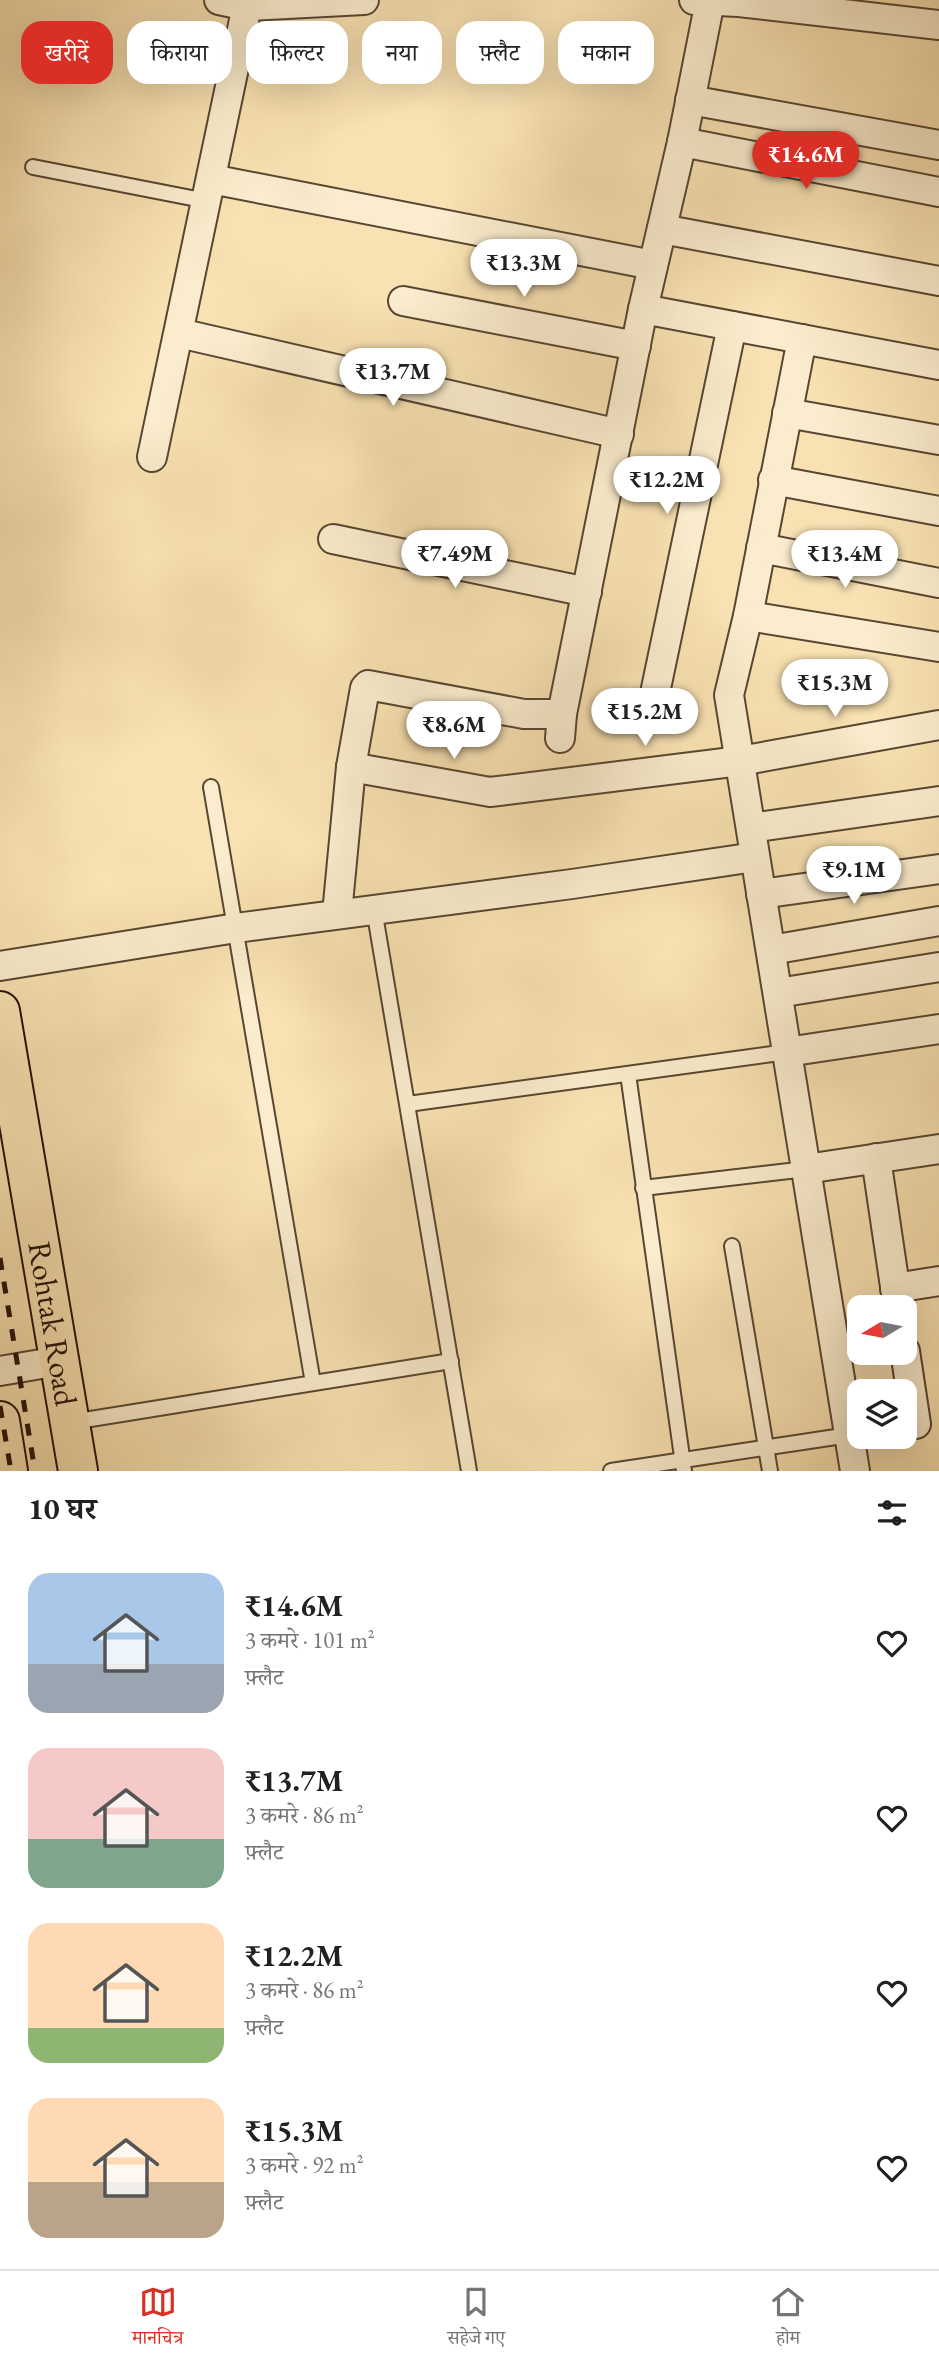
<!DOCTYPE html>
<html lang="hi">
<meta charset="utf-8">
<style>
body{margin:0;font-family:"EB Garamond","Noto Serif Devanagari",serif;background:#f6f6f6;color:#202124;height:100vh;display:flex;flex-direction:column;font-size:26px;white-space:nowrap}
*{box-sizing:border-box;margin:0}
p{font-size:23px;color:#757577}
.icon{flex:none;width:38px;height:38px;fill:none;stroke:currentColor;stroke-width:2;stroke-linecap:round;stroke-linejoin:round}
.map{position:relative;height:1471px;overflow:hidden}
.sheet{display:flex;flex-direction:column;background:#fff;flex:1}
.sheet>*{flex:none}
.top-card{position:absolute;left:21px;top:21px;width:898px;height:63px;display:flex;gap:14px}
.needle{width:46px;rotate:260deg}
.buttons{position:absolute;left:847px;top:1295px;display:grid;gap:14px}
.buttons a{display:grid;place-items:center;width:70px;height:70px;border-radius:14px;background:#fff;box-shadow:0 7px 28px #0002;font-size:35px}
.price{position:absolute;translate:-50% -60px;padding:0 16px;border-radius:24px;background:#fff;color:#222;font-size:23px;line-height:46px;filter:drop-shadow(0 2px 4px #0008)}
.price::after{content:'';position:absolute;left:50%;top:42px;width:21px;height:16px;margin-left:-10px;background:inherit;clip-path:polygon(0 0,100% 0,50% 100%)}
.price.on{background:#d93025;color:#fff}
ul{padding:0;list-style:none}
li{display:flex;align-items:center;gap:21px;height:175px;padding:0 28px}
li span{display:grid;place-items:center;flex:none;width:196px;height:140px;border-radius:21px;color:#555}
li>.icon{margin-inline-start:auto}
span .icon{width:84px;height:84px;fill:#fffc;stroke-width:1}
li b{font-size:30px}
h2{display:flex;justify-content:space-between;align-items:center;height:84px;padding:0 28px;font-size:30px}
.pill{padding:0 24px;border-radius:21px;background:#fff;box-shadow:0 7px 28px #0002;font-size:24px;line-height:63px}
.pill.on{background:#d93025;color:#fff}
.menu{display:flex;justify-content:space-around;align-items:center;height:98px;border-top:2px solid #e0e0e0;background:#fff;font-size:19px;color:#757577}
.menu a{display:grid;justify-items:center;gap:4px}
.menu .on{color:#d93025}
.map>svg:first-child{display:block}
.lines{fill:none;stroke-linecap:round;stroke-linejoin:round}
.lane-casing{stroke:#584632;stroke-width:18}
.street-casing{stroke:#584632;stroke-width:32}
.highway-casing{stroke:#231207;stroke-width:42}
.lane{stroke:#faeccd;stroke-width:14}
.street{stroke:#faeccd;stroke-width:28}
.highway{stroke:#f8e1b2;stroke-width:38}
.rail{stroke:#231207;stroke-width:5;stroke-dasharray:12 12;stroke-linecap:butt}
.labels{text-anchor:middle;stroke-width:5;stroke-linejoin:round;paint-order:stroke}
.street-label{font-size:32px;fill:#231207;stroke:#faeccd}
</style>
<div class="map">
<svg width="939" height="1471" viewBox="0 0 939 1471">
<rect width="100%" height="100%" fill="#f8e1b2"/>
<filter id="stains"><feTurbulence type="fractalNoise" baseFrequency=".00286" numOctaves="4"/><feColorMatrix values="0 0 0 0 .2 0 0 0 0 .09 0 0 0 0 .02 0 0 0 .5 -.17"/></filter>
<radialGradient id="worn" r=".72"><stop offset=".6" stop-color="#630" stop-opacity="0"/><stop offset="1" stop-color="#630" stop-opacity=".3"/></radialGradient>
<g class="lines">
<g class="lane-casing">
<g id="lane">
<polyline points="33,167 207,201"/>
<polyline points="211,787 313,1383"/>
<polyline points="374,909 469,1471"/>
<polyline points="628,1074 684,1471"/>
<polyline points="408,1104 787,1052"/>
<polyline points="643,1188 806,1169"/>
<polyline points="732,1246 770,1471"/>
<polyline points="72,1422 451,1361"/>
<polyline points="611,1471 849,1435"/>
</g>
</g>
<g class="street-casing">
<g id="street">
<polyline points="219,0 247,6 364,0"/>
<polyline points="694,0 739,2 939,25"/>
<polyline points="690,100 939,145"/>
<polyline points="682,142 939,192"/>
<polyline points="211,179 653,265"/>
<polyline points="662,229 939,281"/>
<polyline points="403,301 636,346"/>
<polyline points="643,309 939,365"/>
<polyline points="179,333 619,434"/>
<polyline points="802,339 748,616 729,695 855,1471"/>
<polyline points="787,413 939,440"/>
<polyline points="152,457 247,6"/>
<polyline points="773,480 939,511"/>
<polyline points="333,539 587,592"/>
<polyline points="761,548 939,583"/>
<polyline points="748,616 939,647"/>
<polyline points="650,717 732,326"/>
<polyline points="560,738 562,714 643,309 682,142 710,1"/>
<polyline points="351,767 490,792 740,761 939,725"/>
<polyline points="751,828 939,801"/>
<polyline points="761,894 939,869"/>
<polyline points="337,914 351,767 365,688 368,685 524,714 562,714"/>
<polyline points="771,950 939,921"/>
<polyline points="0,966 236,928 572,884 755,857"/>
<polyline points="778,993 939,967"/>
<polyline points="787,1052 939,1029"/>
<polyline points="876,1158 898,1307"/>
<polyline points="806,1169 939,1149"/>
<polyline points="895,1288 939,1281"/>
<polyline points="905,1351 916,1424"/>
<polyline points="0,1371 59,1361"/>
</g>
</g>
<g class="highway-casing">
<g id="highway">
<path id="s1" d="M0,1011L78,1471"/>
<polyline points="0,1421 8,1471"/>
</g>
</g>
<use href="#lane" class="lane"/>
<use href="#street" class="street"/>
<use href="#highway" class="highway"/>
<g class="rail">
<polyline points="0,1258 35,1471"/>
<polyline points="0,1406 11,1471"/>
</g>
</g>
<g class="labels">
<g class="street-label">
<text dy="11" stroke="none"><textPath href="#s1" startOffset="317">Rohtak Road</textPath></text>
</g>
</g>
<rect width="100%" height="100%" filter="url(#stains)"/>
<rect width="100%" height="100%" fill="url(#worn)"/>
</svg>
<div class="buttons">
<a><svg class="needle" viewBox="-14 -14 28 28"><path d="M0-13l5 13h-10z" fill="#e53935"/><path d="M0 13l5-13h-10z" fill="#757577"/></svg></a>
<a><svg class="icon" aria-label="layers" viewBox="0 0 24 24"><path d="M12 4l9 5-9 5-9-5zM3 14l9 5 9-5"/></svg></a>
</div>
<b class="price on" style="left:806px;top:191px">₹14.6M</b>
<b class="price" style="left:524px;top:299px">₹13.3M</b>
<b class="price" style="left:393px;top:408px">₹13.7M</b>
<b class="price" style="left:667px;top:516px">₹12.2M</b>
<b class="price" style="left:455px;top:590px">₹7.49M</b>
<b class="price" style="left:845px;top:590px">₹13.4M</b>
<b class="price" style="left:835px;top:719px">₹15.3M</b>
<b class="price" style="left:645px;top:748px">₹15.2M</b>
<b class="price" style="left:454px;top:761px">₹8.6M</b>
<b class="price" style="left:854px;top:906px">₹9.1M</b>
<div class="top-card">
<a class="pill on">खरीदें</a>
<a class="pill">किराया</a>
<a class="pill">फ़िल्टर</a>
<a class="pill">नया</a>
<a class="pill">फ़्लैट</a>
<a class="pill">मकान</a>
</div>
</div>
<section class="sheet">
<h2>10 घर<svg class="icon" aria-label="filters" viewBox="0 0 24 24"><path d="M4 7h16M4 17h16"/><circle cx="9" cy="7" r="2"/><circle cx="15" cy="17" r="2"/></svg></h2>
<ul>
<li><span style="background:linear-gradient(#a9c7e8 65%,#9aa5b1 0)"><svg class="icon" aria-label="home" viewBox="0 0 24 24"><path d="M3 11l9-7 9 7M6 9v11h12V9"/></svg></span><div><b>₹14.6M</b><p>3 कमरे · 101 m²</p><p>फ़्लैट</p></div><svg class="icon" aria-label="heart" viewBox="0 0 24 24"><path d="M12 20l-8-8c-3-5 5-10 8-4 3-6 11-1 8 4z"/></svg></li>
<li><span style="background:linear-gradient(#f6c9c9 65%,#7fa58c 0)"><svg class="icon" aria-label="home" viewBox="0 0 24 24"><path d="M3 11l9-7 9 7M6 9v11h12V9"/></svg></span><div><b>₹13.7M</b><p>3 कमरे · 86 m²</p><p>फ़्लैट</p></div><svg class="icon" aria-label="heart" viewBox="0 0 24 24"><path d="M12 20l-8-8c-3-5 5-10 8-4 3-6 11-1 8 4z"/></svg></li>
<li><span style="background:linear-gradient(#ffd9b3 75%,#8fb573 0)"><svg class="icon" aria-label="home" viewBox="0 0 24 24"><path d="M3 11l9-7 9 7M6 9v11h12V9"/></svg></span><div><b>₹12.2M</b><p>3 कमरे · 86 m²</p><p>फ़्लैट</p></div><svg class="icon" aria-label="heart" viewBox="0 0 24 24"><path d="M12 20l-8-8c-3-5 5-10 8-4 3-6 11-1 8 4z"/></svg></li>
<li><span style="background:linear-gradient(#ffd9b3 60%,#b9a48a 0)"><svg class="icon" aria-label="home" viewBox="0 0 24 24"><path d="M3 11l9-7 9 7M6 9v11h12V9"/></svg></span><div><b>₹15.3M</b><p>3 कमरे · 92 m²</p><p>फ़्लैट</p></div><svg class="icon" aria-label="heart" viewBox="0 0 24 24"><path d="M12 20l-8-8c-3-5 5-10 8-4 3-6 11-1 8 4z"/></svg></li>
</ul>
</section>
<nav class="menu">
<a class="on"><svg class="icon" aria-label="map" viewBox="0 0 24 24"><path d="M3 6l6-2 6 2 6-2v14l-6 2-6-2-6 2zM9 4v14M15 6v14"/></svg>मानचित्र</a>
<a><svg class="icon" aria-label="saved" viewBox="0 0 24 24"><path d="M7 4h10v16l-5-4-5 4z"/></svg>सहेजे गए</a>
<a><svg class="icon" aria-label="home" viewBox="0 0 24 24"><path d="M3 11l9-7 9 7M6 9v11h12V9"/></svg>होम</a>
</nav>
